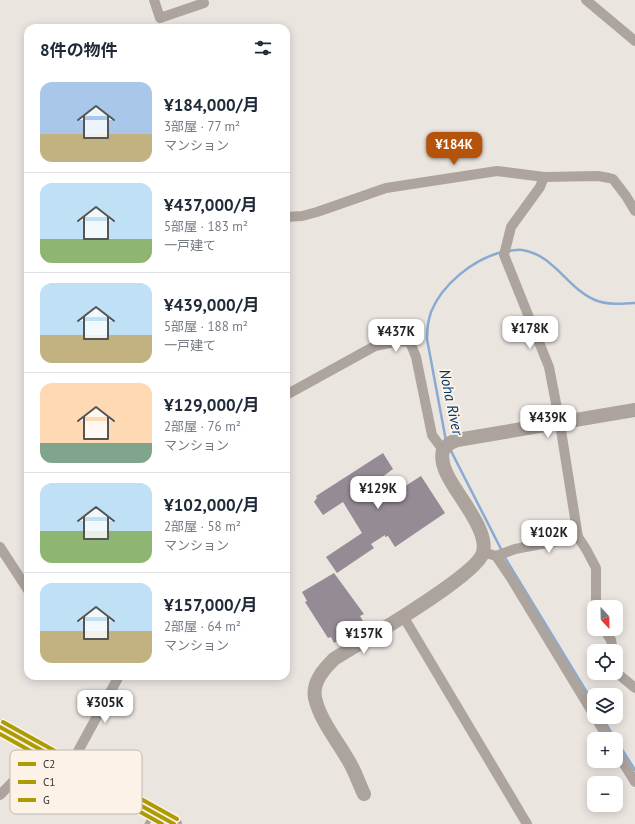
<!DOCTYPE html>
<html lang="ja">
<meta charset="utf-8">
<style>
body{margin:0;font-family:"PT Sans","Noto Sans JP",sans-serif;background:#f2f2f3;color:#1f2937;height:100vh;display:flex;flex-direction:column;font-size:15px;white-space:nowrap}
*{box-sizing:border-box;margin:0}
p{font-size:13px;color:#747a83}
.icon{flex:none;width:22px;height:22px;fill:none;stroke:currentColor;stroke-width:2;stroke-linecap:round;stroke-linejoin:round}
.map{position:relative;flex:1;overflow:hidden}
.drawer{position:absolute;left:24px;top:24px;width:266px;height:656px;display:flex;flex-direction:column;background:#fff;border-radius:12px;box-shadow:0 2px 10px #0003}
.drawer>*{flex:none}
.needle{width:26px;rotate:158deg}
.controls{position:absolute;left:587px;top:600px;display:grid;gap:8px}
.controls a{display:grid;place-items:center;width:36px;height:36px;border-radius:8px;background:#fff;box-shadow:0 2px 10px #0003;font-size:20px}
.price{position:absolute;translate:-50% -34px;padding:0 9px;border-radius:8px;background:#fff;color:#222;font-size:13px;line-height:26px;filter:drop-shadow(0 1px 2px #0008)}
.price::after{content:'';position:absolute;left:50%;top:24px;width:12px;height:9px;margin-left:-6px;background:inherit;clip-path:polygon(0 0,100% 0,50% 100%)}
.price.on{background:#b45309;color:#fff}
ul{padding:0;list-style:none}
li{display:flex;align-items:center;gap:12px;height:100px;padding:0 16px}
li+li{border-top:1px solid #e0e1e3}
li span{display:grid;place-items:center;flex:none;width:112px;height:80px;border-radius:12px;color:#555}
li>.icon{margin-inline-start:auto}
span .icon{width:48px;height:48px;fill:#fffc;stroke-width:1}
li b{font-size:17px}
h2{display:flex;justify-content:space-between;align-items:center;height:48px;padding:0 16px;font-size:17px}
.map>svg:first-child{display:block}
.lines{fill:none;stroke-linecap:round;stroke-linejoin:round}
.stream{stroke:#89abd2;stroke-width:2.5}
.building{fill:#958b95}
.lane{stroke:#aea49e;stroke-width:5}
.street{stroke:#aea49e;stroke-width:10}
.secondary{stroke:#aca39c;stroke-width:14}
.primary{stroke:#b0a59f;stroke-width:16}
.bus-1-casing{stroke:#fdf2e8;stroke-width:7}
.bus-2-casing{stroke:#fdf2e8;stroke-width:7}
.bus-3-casing{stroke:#fdf2e8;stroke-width:7}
.bus-1{stroke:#ad9b03;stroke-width:4}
.bus-2{stroke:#ad9b03;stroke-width:4}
.bus-3{stroke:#ad9b03;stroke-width:4}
.labels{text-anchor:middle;stroke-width:4;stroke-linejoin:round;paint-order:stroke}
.water-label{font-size:15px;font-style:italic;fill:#023b70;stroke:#fdf2e8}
.key{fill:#fdf2e8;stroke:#c0b8af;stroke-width:1}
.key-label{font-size:11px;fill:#332f2b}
</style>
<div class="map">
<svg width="635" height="824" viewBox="0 0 635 824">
<rect width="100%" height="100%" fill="#ebe5e0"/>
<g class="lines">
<g class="stream">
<path d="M507,251C512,251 518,249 522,250C553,254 568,289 595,300C607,305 622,304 635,303"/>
<path d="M446,441L427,339C427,330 428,321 431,312C442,284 474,259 502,252"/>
<polyline points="450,449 502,551"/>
<polyline points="504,556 594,704"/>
<polyline points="602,717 615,739"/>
<polyline points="616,740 635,770"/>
</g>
</g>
<g class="building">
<polygon points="383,453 393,469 377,481 388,497 421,476 445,513 395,547 388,536 385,537 385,535 371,544 374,548 337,573 326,557 362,533 343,502 323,515 314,502 317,498 316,496"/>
<polygon points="334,573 364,614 360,616 364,623 334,643 331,637 328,638 305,602 307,601 302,592"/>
</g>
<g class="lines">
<polyline class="lane" points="147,824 153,813"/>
<g class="street">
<polyline points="154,0 160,18 204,3 203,0"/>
<polyline points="586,0 635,41"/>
<polyline points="544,177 540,187 511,227 504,255 549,367 560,424 578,537 586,549 596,568 596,607"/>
<polyline points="286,217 302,216 317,212 386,188 497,171 544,177 598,176 609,178 613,179 626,196 635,211"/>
<polyline points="286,395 375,346 399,341 410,342 416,357 432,435 443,450"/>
<polyline points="0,547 28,590"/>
<polyline points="483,552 496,556 511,578 594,715"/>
<polyline points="496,556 515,549 578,537"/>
<polyline points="403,616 527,824"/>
<polyline points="604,629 611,640 613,651"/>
<polyline points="616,666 617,673 635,688"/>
<polyline points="595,717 609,739"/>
<polyline points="616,751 635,782"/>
<polyline points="70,766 119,676"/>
<polyline points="0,795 43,751"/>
</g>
<path class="secondary" d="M364,794C360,786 357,777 353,769C342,746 321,724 315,698C312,682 324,669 334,659C361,642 475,577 483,553C487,537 474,518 466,505C457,490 438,468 443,450L450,443L457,440L635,410"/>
<polyline class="primary" points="0,727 174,824"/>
<g class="bus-1-casing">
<polyline id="bus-1" points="0,727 174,824"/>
</g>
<g class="bus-2-casing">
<polyline id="bus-2" points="0,734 162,824"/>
</g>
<g class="bus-3-casing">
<polyline id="bus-3" points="3,722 177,819"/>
</g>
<use href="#bus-1" class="bus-1"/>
<use href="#bus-2" class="bus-2"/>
<use href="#bus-3" class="bus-3"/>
</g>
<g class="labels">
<g class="water-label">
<text transform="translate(451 402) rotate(78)" y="5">Noha River</text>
</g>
</g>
<rect x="10" y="750" width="132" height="64" rx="6" class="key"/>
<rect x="18" y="762" width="18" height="4" fill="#ad9b03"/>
<rect x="18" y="780" width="18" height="4" fill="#ad9b03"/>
<rect x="18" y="798" width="18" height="4" fill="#ad9b03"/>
<g class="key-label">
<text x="43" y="768">C2</text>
<text x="43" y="786">C1</text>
<text x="43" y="804">G</text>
</g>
</svg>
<div class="controls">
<a><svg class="needle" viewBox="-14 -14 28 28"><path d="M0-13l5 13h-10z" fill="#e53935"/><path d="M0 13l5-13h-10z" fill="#747a83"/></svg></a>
<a><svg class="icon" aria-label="locate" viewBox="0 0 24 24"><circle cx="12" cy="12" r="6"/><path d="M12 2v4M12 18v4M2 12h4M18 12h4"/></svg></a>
<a><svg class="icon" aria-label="layers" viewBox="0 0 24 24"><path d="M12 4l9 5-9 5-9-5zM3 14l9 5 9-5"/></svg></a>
<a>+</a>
<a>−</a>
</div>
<b class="price on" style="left:454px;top:166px">¥184K</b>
<b class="price" style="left:530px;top:350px">¥178K</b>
<b class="price" style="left:396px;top:353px">¥437K</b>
<b class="price" style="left:548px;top:439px">¥439K</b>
<b class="price" style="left:378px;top:510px">¥129K</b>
<b class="price" style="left:549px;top:554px">¥102K</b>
<b class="price" style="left:364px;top:655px">¥157K</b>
<b class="price" style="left:105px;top:724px">¥305K</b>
<section class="drawer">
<h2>8件の物件<svg class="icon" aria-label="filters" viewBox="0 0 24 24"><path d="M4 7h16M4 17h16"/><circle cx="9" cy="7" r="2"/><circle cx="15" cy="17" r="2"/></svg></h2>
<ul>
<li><span style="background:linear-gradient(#a9c7e8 65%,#c2b280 0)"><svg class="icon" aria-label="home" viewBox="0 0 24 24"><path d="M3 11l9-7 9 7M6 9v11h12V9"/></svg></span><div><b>¥184,000/月</b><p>3部屋 · 77 m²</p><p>マンション</p></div></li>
<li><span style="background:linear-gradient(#bfe0f5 70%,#8fb573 0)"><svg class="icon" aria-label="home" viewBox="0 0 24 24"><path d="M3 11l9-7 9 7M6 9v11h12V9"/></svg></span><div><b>¥437,000/月</b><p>5部屋 · 183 m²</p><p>一戸建て</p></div></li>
<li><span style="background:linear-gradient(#bfe0f5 65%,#c2b280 0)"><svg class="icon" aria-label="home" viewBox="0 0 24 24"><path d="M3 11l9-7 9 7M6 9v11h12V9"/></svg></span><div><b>¥439,000/月</b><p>5部屋 · 188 m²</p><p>一戸建て</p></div></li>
<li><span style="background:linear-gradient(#ffd9b3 75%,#7fa58c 0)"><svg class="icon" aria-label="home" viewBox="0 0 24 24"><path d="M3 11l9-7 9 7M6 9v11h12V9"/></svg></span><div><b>¥129,000/月</b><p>2部屋 · 76 m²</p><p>マンション</p></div></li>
<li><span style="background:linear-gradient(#bfe0f5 60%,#8fb573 0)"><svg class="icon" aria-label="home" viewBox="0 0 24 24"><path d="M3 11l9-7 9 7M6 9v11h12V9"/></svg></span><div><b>¥102,000/月</b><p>2部屋 · 58 m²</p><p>マンション</p></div></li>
<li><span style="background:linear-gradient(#bfe0f5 60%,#c2b280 0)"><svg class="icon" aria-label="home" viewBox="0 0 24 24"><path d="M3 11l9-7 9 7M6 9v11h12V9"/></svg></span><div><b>¥157,000/月</b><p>2部屋 · 64 m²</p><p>マンション</p></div></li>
</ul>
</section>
</div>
